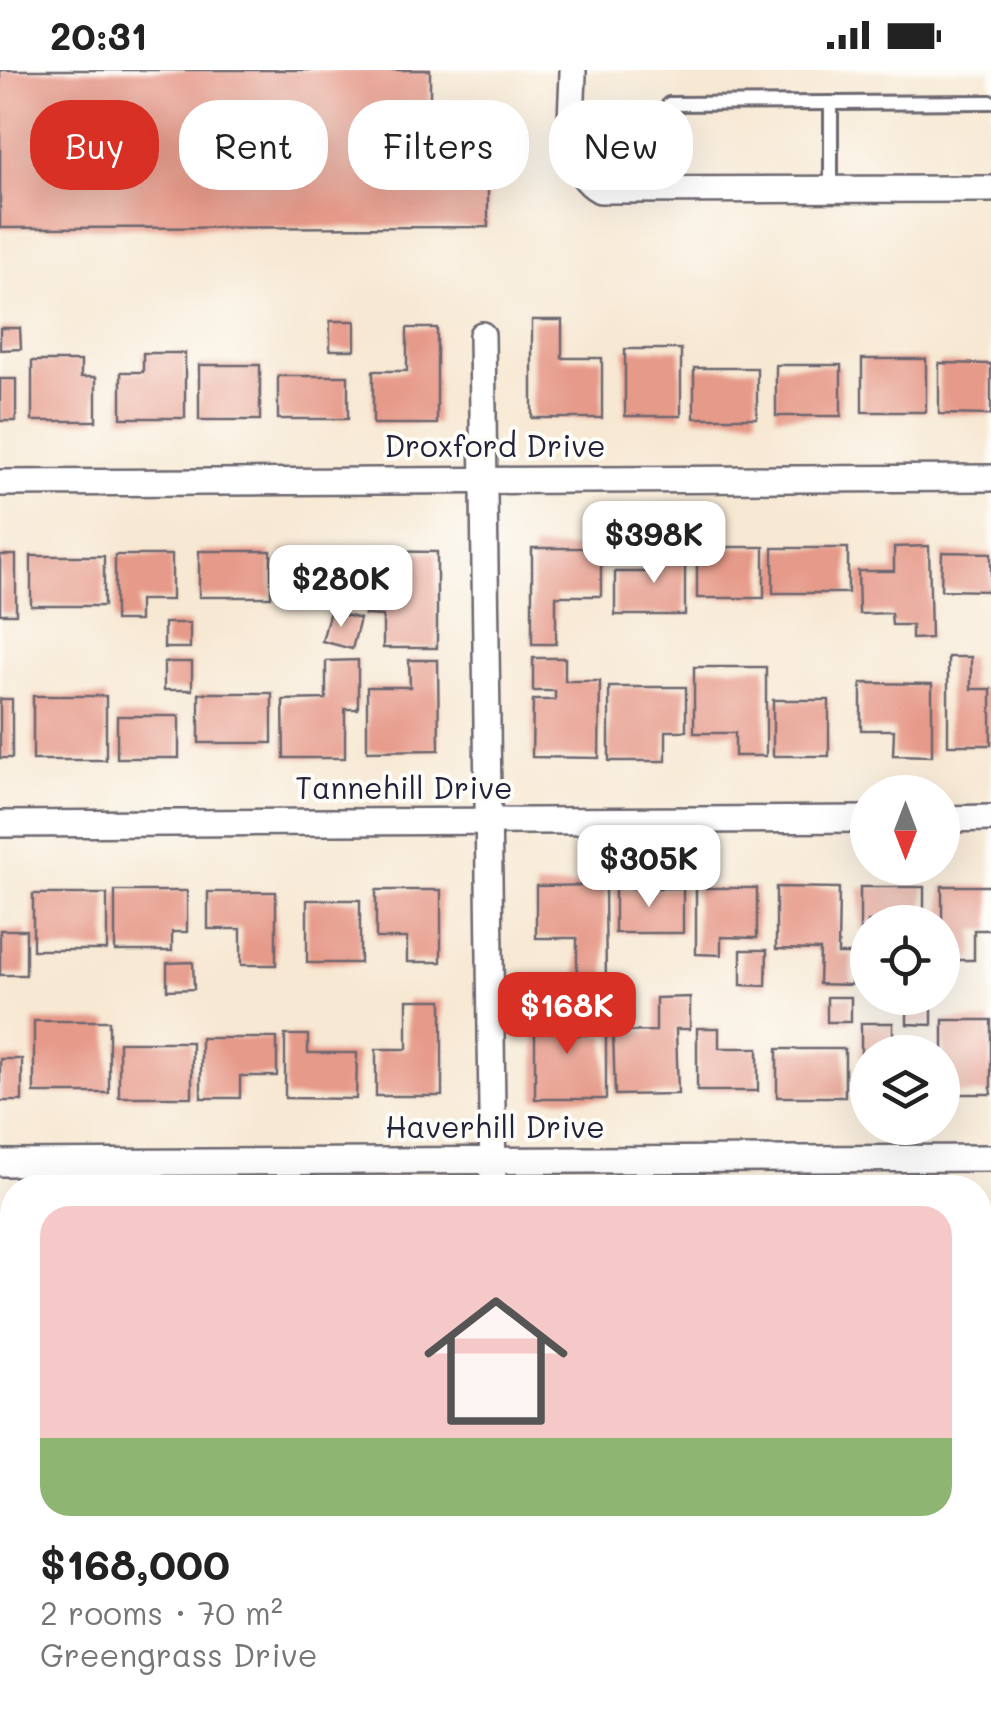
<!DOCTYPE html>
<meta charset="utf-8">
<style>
body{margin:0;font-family:Mali,sans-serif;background:#f2f2f2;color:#222;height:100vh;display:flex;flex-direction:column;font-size:38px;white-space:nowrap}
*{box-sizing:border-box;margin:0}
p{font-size:32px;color:#767676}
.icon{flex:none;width:55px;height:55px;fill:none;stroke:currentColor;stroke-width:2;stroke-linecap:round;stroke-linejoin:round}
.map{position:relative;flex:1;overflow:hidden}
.sheet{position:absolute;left:0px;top:1105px;width:992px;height:552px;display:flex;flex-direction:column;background:#fff;border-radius:40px 40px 0 0;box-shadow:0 10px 40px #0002}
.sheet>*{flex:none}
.guide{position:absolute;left:30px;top:30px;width:932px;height:90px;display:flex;gap:20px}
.needle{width:65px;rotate:180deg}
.buttons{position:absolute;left:850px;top:705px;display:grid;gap:20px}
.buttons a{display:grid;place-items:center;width:110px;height:110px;border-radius:50%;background:#fff;box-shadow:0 10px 40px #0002;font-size:50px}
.price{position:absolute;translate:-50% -85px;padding:0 22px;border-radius:20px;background:#fff;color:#222;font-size:32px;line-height:65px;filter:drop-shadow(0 2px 5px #0008)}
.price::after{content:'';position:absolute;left:50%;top:60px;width:30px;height:22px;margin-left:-15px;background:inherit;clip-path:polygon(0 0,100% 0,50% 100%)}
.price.active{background:#d93025;color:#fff}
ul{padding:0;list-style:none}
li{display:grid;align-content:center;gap:20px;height:530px;padding:0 40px}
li+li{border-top:2px solid #e0e0e0}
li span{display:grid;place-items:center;height:310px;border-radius:30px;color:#555}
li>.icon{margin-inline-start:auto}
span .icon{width:180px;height:180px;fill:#fffc;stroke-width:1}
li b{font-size:42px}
.pill{padding:0 35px;border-radius:40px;background:#fff;box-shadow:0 10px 40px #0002;font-size:35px;line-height:90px}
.pill.active{background:#d93025;color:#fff}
.status{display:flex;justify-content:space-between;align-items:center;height:70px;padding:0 50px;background:#fff;direction:ltr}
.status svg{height:28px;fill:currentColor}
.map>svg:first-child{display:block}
.building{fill:#e69a89}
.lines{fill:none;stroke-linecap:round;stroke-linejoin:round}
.service-casing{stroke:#6d6770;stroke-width:18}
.minor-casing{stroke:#6d6770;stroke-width:30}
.service{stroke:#fff;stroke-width:12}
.minor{stroke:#fff;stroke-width:25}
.labels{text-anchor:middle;stroke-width:8;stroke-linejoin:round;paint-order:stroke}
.street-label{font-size:30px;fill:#22223b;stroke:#fdfcf7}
</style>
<div class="status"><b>20:31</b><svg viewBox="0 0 49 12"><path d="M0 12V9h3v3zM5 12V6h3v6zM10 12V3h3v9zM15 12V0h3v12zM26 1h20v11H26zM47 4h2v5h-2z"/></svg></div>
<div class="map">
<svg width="991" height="1657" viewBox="0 0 991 1657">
<rect width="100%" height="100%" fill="#fdfcf7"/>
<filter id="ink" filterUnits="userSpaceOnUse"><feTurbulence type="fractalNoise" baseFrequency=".01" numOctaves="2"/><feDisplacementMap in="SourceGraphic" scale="20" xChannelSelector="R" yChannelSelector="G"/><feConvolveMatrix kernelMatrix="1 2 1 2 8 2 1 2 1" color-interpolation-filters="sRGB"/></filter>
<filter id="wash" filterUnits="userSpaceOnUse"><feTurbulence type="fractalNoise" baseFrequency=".0048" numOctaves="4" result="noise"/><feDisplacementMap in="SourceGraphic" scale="40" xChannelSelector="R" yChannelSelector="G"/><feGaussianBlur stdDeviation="2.25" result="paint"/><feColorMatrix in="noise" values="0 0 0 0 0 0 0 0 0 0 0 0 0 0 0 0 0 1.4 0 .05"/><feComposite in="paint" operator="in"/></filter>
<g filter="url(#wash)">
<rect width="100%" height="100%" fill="#f7e8d3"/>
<g id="blocks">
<g class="building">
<polygon points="0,0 430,0 430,73 488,72 488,157 0,158"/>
<polygon points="532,250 562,250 562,288 602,288 602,348 532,348"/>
<rect x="330" y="251" width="25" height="29"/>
<polygon points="0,258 20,258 21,279 0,280"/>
<polygon points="407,258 437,258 437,354 373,354 373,301 407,301"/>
<rect x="625" y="279" width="56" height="67"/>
<polygon points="143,283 185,283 185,348 121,348 121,302 143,302"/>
<rect x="862" y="289" width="64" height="53"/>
<polygon points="32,291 81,291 81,307 96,307 96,351 32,351"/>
<polygon points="939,293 991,294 991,345 939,344"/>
<rect x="199" y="295" width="61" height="55"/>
<rect x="776" y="295" width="65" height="51"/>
<rect x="694" y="298" width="63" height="50"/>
<rect x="278" y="306" width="70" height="43"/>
<rect x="0" y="309" width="16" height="42"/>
<polygon points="929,476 931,568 912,569 912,555 892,555 891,543 859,544 858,501 894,501 894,477"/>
<polygon points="650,477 685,477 685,545 615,545 615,502 650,502"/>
<rect x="697" y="477" width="67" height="51"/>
<polygon points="532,478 601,478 601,526 556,526 556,574 532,574"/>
<rect x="773" y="478" width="75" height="45"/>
<rect x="199" y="481" width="72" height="46"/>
<rect x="284" y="481" width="65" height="49"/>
<polygon points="365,481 437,482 437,578 383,578 383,546 365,545"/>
<polygon points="942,482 991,483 991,521 941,520"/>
<rect x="0" y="485" width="16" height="59"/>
<polygon points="115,485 172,485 172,530 139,530 139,551 115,551"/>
<rect x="31" y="486" width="73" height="50"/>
<polygon points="330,541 360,549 352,579 322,571"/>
<rect x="164" y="553" width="26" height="25"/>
<polygon points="948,587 971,587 971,619 991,619 991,675 948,675"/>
<polygon points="533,588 565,588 565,611 600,611 599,688 532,687 533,630 555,630 555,621 533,621"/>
<polygon points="358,590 358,639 345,639 345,688 284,688 283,630 326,629 326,591"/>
<polygon points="409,590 438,590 439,680 367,681 367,617 410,617"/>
<rect x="164" y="592" width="28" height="28"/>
<polygon points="694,597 766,597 766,686 735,686 735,663 694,663"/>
<polygon points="861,613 932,614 932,686 893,685 894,660 861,660"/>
<polygon points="609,617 686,617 686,661 666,661 666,691 609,691"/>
<rect x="199" y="623" width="73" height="50"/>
<rect x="33" y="626" width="73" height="64"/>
<rect x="0" y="629" width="12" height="59"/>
<rect x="773" y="630" width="56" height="56"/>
<rect x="117" y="646" width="62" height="42"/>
<polygon points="605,815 606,919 577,919 577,868 536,868 536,816"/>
<polygon points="942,816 991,816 991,860 974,860 974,890 942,890"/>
<polygon points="776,817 839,818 838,884 852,884 851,915 819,914 820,880 776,879"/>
<polygon points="860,817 924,817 924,852 868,852 868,859 860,859"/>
<rect x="615" y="818" width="68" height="45"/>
<polygon points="696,818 757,818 757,868 721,867 721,885 696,884"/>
<polygon points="376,820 441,820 441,892 407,892 407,868 376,868"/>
<polygon points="115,821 187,821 187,862 172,862 172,881 115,881"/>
<polygon points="208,822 276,822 276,895 241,895 241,859 208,859"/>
<rect x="33" y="824" width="74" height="56"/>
<rect x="307" y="830" width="53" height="63"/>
<rect x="0" y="860" width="26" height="45"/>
<polygon points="741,880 767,880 766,916 741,915"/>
<polygon points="193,892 194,919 167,920 167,893"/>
<polygon points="690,927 690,959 676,959 678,1024 615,1025 613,962 656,961 656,928"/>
<rect x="827" y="927" width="24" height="25"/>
<polygon points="907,928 932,928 932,955 907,954"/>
<polygon points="407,930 442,930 442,1026 376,1026 376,979 407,979"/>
<polygon points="535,932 570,932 570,965 606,965 606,1029 535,1029"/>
<rect x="943" y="950" width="48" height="74"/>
<rect x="34" y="951" width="75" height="72"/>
<polygon points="861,953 893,953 893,975 924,975 924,982 868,982 868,1025 861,1025"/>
<polygon points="697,958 719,958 719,978 758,978 758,1021 697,1021"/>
<polygon points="285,965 308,965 308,983 357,983 356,1029 285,1028"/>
<polygon points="201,968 277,968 277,1006 240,1006 240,1028 201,1028"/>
<rect x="119" y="972" width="73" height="55"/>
<rect x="777" y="979" width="68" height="48"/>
<rect x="0" y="989" width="22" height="42"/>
<rect x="980" y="1155" width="11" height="54"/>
<rect x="980" y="1300" width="11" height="63"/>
<rect x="0" y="1302" width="12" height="60"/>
<rect x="0" y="1501" width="12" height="46"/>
<rect x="980" y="1506" width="11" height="35"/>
<rect x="56" y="1645" width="133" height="12"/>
<rect x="270" y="1645" width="135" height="12"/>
<rect x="583" y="1645" width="132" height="12"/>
<rect x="952" y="1645" width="21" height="12"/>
</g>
</g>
</g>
<g filter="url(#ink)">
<use href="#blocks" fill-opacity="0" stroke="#6d6770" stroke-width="2.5"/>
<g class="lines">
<g class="service-casing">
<g id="service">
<polyline points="669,34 991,32"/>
<polyline points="831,120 831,34"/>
<polyline points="232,1645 232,1657"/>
<polyline points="545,1645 545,1657"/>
<polyline points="757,1645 757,1657"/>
<polyline points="987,1648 987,1657"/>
<polyline points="18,1657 18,1645"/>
</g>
</g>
<g class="minor-casing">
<g id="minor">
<path d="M573,0C573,40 561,99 600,120L991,119"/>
<polyline points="482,265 493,1118"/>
<polyline points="0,413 991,408"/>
<polyline points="942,749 991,748"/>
<polyline points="0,754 868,749"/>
<polyline points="0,1093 991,1088"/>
<polyline points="980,1430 991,1430"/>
<polyline points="0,1435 12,1435"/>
<polyline points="499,1657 499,1645"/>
</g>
</g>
<use href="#service" class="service"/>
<use href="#minor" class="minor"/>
</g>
</g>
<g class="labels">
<g class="street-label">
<text x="495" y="387">Droxford Drive</text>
<text x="404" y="729">Tannehill Drive</text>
<text x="495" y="1068">Haverhill Drive</text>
</g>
</g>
</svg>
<div class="buttons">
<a><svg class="needle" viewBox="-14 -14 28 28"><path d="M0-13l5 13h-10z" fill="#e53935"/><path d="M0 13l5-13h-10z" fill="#767676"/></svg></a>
<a><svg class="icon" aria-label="locate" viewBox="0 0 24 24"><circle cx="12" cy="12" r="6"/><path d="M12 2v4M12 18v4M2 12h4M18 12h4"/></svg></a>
<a><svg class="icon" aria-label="layers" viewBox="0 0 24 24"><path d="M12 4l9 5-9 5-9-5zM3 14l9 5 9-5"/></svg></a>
</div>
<b class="price" style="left:654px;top:516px">$398K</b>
<b class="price" style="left:341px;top:560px">$280K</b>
<b class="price" style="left:649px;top:840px">$305K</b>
<b class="price active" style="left:567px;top:987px">$168K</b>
<div class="guide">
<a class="pill active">Buy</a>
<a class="pill">Rent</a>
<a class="pill">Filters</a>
<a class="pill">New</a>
</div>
<section class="sheet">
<ul>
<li><span style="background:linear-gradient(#f6c9c9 75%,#8fb573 0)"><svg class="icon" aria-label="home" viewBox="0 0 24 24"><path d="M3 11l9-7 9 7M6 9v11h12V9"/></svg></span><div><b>$168,000</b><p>2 rooms · 70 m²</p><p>Greengrass Drive</p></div></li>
</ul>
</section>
</div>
